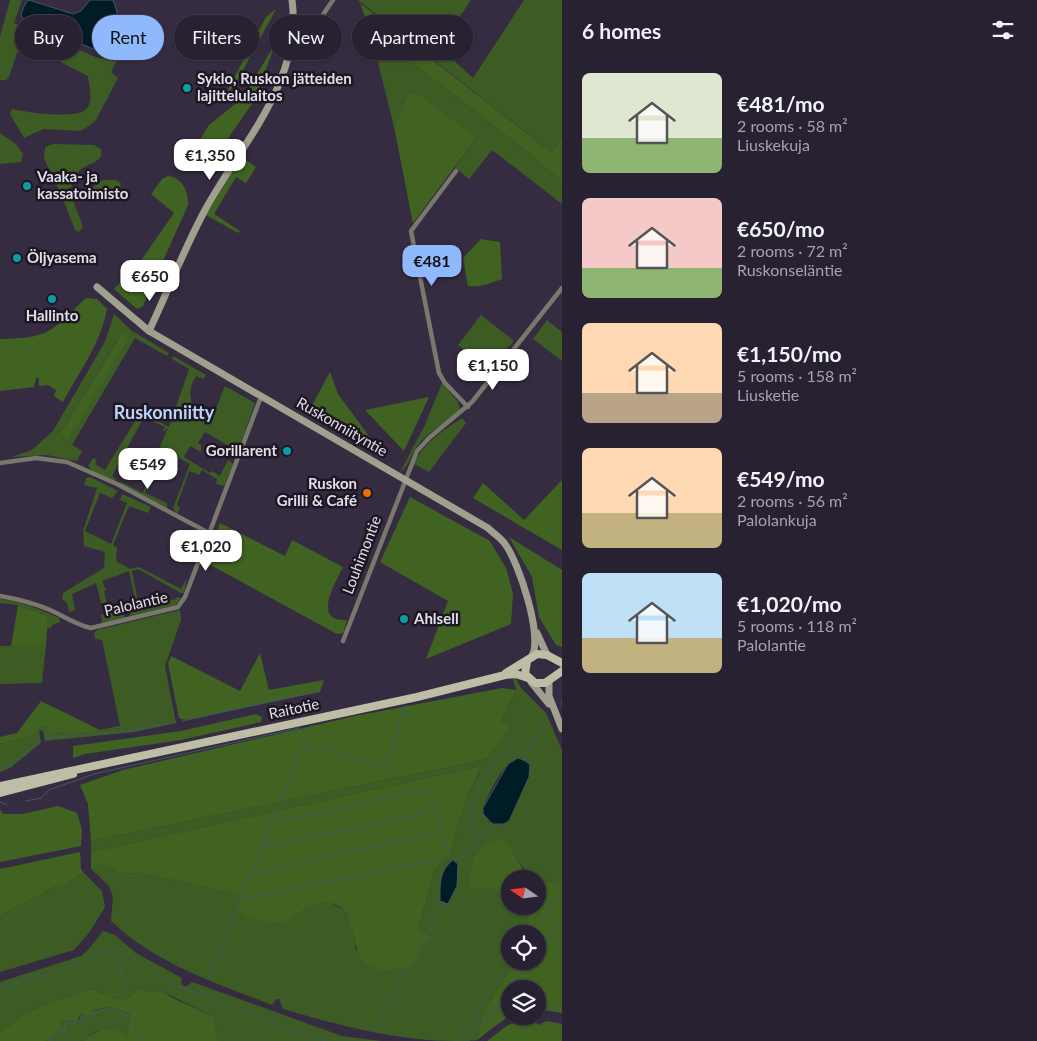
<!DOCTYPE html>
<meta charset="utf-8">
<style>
body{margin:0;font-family:Lato,sans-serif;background:#302939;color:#f1f3f6;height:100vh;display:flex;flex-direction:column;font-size:19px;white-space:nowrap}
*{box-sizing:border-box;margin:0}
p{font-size:16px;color:#a5a3ab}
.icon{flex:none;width:28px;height:28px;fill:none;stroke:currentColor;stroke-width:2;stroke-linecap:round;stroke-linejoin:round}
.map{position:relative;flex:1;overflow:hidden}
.drawer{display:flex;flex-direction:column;background:#282131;width:475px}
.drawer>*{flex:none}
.top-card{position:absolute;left:15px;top:15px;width:471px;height:45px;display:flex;gap:10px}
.needle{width:32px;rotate:284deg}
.fabs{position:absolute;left:501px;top:870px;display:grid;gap:10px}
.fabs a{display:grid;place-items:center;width:45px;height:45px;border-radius:50%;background:#282131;box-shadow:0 1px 4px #0004,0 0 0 1px #443e4d;font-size:25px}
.price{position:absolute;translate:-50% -42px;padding:0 11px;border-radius:10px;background:#fff;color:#222;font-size:16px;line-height:32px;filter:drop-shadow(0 1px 2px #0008)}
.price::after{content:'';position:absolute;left:50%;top:30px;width:15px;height:11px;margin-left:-8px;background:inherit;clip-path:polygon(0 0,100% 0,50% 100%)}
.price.on{background:#8fb8fd;color:#111}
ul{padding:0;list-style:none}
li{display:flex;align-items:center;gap:15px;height:125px;padding:0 20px}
li span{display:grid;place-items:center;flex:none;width:140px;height:100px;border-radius:8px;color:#555}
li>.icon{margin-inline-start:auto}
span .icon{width:60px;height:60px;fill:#fffc;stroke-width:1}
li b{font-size:21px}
h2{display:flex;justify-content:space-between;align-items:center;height:60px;padding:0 20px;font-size:21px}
.pill{padding:0 18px;border-radius:22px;background:#282131;box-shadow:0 1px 4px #0004,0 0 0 1px #443e4d;font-size:18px;line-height:45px}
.pill.on{background:#8fb8fd;color:#111}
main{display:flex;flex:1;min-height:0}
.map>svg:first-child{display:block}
.green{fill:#3d5c24;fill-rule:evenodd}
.forest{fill:#406321}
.water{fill:#001c24;stroke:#445660}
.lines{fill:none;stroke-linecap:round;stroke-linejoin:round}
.stream{stroke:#445660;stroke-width:1}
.street{stroke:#78786c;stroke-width:4.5}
.secondary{stroke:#9fa08d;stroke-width:7}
.primary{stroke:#bebea6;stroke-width:8}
.culture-dot{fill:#0f9aa8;stroke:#1c1720;stroke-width:2}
.food-dot{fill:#e8710a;stroke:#1c1720;stroke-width:2}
.labels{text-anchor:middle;stroke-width:5;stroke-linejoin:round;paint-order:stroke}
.poi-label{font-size:15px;font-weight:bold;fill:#e3ddeb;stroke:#1c1720;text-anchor:start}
.street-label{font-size:15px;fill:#e3ddeb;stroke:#1c1720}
.quarter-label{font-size:18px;font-weight:bold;fill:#bbd3fa;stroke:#1c1720}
</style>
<main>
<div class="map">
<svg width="562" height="1041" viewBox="0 0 562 1041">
<rect width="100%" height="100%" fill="#362c41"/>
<g class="green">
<path d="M10,0H22L14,23L98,58L109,59L116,54L119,56L111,72L118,78L96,120L89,126L80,131L43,129L24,138L10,114L12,109C26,112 80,121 88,107C93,97 89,86 88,76L37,50L17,52L9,77L6,80H0V37Z"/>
<polygon points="358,0 471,0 439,47 473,78 524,0 562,0 562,136 552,153"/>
<polygon points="370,30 533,156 562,182 562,204 492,150 469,179 455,167 476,138 409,93 394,127"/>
<polygon points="0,133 16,144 23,154 21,162 0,164"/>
<path d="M53,144L94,145L101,149C104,163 88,163 80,170C77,172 74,176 71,179L72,187L60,192L44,159L45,147Z"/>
<polygon points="103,180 116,180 121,183 118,198 112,195 109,202 102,200 97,202 93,187"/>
<polygon points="70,192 83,227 79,232 75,230 62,196"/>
<path d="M114,314L132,331L169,353L167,356L135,338L72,445L82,451L77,461L47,455L12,457L32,450L53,431L105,342ZM121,334L67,441L60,434Z"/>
<polygon points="481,315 514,341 497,359 499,361 490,374 486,372 488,368 458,345"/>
<polygon points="547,320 562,332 562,361 533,339"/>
<path d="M173,356L206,375L203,379L196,376C188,390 189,396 195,411C219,422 217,401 225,386L255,403L236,457L227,454L229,446L205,432L198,443L201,445V452L190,446L184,457L210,473L212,471L220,476L228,460L233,464L224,486L216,484L217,479L202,470L199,475L189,471L177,505L180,508L177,514L173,508L190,464L162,449L145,493L167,503V508L120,485L121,482L143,493L146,485L144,484L168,428L162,432L165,427L144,417L112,476L116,480L114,481L92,471L88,466L93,458L97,460L95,464L105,470L137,418L140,420L144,414L169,427L189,369L172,359Z"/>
<path d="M442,383L458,402L460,411C446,424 428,431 417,446C411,454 409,467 400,472L425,425Z"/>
<path d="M462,418L466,423L429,472L414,464C424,442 443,431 462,418Z"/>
<polygon points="90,477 118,491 112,498 100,493 85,531 111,544 127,503 120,500 122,494 151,507 148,513 129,506 113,545 117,548 116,561 130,569 139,567 181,589 187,578 184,593 181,593 138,569 132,571 139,607 176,599 177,597 181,598 176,605 130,616 130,609 132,612 137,611 137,607 129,571 102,581 106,590 104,591 109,613 124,609 124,618 102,623 101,615 107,614 105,603 101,603 96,583 72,594 75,610 69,612 67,603 62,599 63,593 104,568 105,552 84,546 83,531 97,488 84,485 86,478"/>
<path d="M0,599C21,602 40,609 59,618L60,622L52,625L51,628H47L48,616L18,605L0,603Z"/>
<polygon points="180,610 181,620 165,666 176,723 135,732 45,741 43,730 39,731 41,743 10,768 0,772 0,744 28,737 37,726 45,726 51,733 62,732 72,735 120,726 102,640 95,639 94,633 97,630"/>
<polygon points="46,645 42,683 0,684 0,646"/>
<path d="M512,676H515L521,688L546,713L562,750V884C528,881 523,871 507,842L489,888L510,898V906H520L527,914L529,934H510V961H515L484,1010L477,1040C470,1041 461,1041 454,1041C396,1041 338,1025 283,1009L279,999H276L272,1005C216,983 156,964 111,921L113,897L109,886L91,869L102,865L119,873L146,874L243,895L298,914L314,903H331L344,910L352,923L356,950L430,936L418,932L434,871L451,851L464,805L480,771L476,767L91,852V841L487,759L509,726L501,721L516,690ZM524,760L530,765L529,777L509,821L498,825L489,822L482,811C485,800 502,766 512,761C515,759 520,760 524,760Z"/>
<polygon points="84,873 102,891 105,907 89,933 74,950 0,972 0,916 56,886 63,885"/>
<polygon points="103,931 115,935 136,953 182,978 181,984 186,987 192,982 342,1036 381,1041 218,1041 214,1017 160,990 150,993 139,988 128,998 118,999 90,989 27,1012 0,1033 0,982 81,956 89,949"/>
<polygon points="111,1007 130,1014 127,1036 96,1031 83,1041 46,1041 62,1028 60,1024 64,1019 79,1020 81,1013"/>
</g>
<g class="forest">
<polygon points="360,3 552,153 562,136 562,182 533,156 370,30"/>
<polygon points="276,9 236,83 221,103 266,17"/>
<polygon points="276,42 254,101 217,154 196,146 209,125 243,98"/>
<polygon points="409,93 422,97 476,138 413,223 394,127"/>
<polygon points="240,159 244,159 256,167 246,183 236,177 214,214 240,231 238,233 206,215"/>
<path d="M168,176C183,178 188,191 188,205L143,306L137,309L114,289L142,259L174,213L151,194L162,179Z"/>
<path d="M481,239L500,242L502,279C490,283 481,288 468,286L463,258Z"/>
<path d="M86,298L97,299L107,309C101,343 79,372 63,402L54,396L56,390L48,385L39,386V378H36L34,387L0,391V339C51,338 50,332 86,298Z"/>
<polygon points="122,333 131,334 67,441 60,434"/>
<polygon points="330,372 338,394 385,458 307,415"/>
<polygon points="429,397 404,451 365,410"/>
<polygon points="562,480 562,550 473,498 483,483 524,520"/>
<polygon points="410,497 490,541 506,568 513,594 511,624 426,659 448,601 380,562"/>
<path d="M220,523L285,556L292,540L343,567C338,578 320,607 332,617C336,620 342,620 347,620L343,633L337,634L205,562Z"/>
<polygon points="509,537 562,570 562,647 556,645 539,617 532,577"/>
<polygon points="18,605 48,616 46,645 11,646"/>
<polygon points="260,653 269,690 324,680 320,692 185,720 179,718 168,664 171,656 240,691"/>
<polygon points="502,688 516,690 501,721 510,726 487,759 91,841 88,804 80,785 123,770 355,716"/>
<polygon points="41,701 100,730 72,735 62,732 50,733 45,726 37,726 36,731 28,737 0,744 0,737 17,733"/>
<polygon points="256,714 262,717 261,722 181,740 85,754 73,758 73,746 181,731"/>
<path d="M476,767L480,770L464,805L451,851L434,871L418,931L430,936L412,966C403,967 387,972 378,969C342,959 365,910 330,903C310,899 300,917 282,922C276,923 268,921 263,920C250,918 245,917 236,908L242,895L146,874L119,873L102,865L91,869V852Z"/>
<polygon points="58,806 77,813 82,830 81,846 0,862 0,809 3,814 22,814"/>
<path d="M501,840L507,842L523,870L533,879H510V898L489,888H471C470,864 471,844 501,840Z"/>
<polygon points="80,852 81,869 84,873 63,885 56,886 0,916 0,869"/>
<polygon points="538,880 562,884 562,1013 538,1009 538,989 510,989 510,1015 477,1040 484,1010 515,961 538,961 538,934 529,934 527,914 520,906 538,906"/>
<path d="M139,988L150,993L160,990L173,998L214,1017L218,1041H83C101,1027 108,1026 127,1036L130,1014L111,1007L93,1010L92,1015L81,1013L77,1021L64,1020L60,1024L62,1028L46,1041H0V1033L27,1012L90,989L118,999L128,998Z"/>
<polygon points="524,1020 534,1021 539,1025 546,1021 562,1024 562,1041 487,1041 508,1025"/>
</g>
<g class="water">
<path d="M29,0L73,14L81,11L90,0H113C120,17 126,52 100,52L23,19L21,14L25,4Z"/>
<polygon points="518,758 524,760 530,765 529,777 509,821 504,824 493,824 483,814 483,808 508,764"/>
<path d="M453,860L458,864L457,886L448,904L440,901C440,884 439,871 453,860Z"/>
</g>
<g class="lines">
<g class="stream">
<polyline points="562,699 562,707"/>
<polyline points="311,712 316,699"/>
<polyline points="182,721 319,691"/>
<polyline points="46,738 129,731 175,722"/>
<polyline points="304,749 320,749 387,769 405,706"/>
<polyline points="523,761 545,722"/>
<polyline points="0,768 9,766 40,741"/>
<polyline points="26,801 41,798 49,790 94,774 299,728"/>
<polyline points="0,802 7,805"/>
<path d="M478,840C454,809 489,756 522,745"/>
<polyline points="262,848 433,811"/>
<polyline points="456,860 472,852 489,823"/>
<polyline points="251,874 442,831"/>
<polyline points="241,900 449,857 450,854 426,789 272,823"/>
<polyline points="532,934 562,893"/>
<polyline points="117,948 124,989"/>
<polyline points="538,952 562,919"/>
<polyline points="208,979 312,725"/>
<polyline points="0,988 50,973 117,947 171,984 206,997"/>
<polyline points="199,995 203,990"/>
<polyline points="207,998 325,1041"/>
<polyline points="538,1009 562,1008"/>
<polyline points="491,1011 510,1010"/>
<polyline points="476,1016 481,1024"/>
<polyline points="374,1031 444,903"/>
<polyline points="48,1041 60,1031 65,1031 65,1023 80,1023 83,1016 95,1017 95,1011 112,1010 130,1017 133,1025 139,1030 142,1041"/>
<polyline points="457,1041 513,961"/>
<polyline points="468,1041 530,961"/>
</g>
<g class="street">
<polyline points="293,28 316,25 333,0"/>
<polyline points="456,171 411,231 439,373 445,383 468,407"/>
<polyline points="0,463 36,458 67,462 117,484 209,533"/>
<path d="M0,596C17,599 34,603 50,610C64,616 76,625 91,628L178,607L185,597L261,397"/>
<polyline points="343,641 417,451 429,438 472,402 562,288"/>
</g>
<g class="secondary">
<path d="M97,287L149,331L488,528C493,533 501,538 505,544C519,563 543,636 532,656"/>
<path d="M149,331C168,291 184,249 205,210C241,144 303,81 292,0"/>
<polyline points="537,633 547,655"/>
<polyline points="549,681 549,696 562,729"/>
<polyline points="531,682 549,704"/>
</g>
<g class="primary">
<polyline points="527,661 525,674 535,683 545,683 562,671"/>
<polyline points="506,673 537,654 547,655 562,663"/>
<polyline points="0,786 417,697 505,675 516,674 528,678"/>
<polyline points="0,793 73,774"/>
</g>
</g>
<g class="culture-dot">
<circle cx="187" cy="88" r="5"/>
<circle cx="27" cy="186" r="5"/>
<circle cx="17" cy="258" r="5"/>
<circle cx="52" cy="299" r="5"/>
<circle cx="287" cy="451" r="5"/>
<circle cx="404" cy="619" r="5"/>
</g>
<circle class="food-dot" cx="367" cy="493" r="5"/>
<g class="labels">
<g class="poi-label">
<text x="197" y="84">Syklo, Ruskon jätteiden<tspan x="197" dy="17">lajittelulaitos</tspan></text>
<text x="37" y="182">Vaaka- ja<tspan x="37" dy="17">kassatoimisto</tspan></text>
<text x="27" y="263">Öljyasema</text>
<text x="52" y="321" text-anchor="middle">Hallinto</text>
<text x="277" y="456" text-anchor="end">Gorillarent</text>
<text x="357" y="489" text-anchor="end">Ruskon<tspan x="357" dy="17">Grilli &amp; Café</tspan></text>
<text x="414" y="624">Ahlsell</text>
</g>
<g class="street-label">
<text transform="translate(342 427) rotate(30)" y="5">Ruskonniityntie</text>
<text transform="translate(362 555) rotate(-69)" y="5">Louhimontie</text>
<text transform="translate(136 604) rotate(-13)" y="5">Palolantie</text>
<text transform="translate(294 709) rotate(-12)" y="5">Raitotie</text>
</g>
<g class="quarter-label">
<text x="164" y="419">Ruskonniitty</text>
</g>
</g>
</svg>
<div class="fabs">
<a><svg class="needle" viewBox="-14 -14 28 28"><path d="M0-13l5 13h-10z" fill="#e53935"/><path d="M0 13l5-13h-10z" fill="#a5a3ab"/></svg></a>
<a><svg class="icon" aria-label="locate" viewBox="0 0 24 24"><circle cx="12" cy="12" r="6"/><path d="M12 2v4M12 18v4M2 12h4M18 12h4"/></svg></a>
<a><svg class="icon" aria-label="layers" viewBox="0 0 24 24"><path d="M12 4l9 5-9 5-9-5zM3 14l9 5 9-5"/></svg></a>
</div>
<b class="price" style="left:210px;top:181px">€1,350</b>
<b class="price on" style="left:432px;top:287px">€481</b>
<b class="price" style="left:150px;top:302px">€650</b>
<b class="price" style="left:493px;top:391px">€1,150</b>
<b class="price" style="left:148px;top:490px">€549</b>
<b class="price" style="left:206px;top:572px">€1,020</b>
<div class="top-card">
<a class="pill">Buy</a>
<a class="pill on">Rent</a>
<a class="pill">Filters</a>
<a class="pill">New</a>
<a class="pill">Apartment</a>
</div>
</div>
<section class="drawer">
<h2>6 homes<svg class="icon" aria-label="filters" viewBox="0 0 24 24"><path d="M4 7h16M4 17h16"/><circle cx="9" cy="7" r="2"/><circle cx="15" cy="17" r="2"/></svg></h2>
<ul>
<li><span style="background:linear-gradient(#dfe7d0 65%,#8fb573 0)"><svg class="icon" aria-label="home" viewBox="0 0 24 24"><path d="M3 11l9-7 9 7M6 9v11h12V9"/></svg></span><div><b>€481/mo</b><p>2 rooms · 58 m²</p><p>Liuskekuja</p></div></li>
<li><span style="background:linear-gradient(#f6c9c9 70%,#8fb573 0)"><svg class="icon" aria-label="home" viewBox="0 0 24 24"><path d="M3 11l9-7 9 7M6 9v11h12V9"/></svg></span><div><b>€650/mo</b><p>2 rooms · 72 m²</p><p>Ruskonseläntie</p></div></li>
<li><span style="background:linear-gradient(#ffd9b3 70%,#b9a48a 0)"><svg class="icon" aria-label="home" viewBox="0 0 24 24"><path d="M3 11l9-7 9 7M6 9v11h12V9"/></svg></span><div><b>€1,150/mo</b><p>5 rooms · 158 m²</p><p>Liusketie</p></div></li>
<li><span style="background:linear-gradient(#ffd9b3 65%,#c2b280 0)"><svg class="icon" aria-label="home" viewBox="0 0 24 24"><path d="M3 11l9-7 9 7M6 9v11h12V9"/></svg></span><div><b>€549/mo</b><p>2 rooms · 56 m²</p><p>Palolankuja</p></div></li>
<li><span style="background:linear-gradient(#bfe0f5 65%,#c2b280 0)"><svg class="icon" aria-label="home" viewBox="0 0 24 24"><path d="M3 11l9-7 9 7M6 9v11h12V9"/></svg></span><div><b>€1,020/mo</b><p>5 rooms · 118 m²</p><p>Palolantie</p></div></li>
</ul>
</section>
</main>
